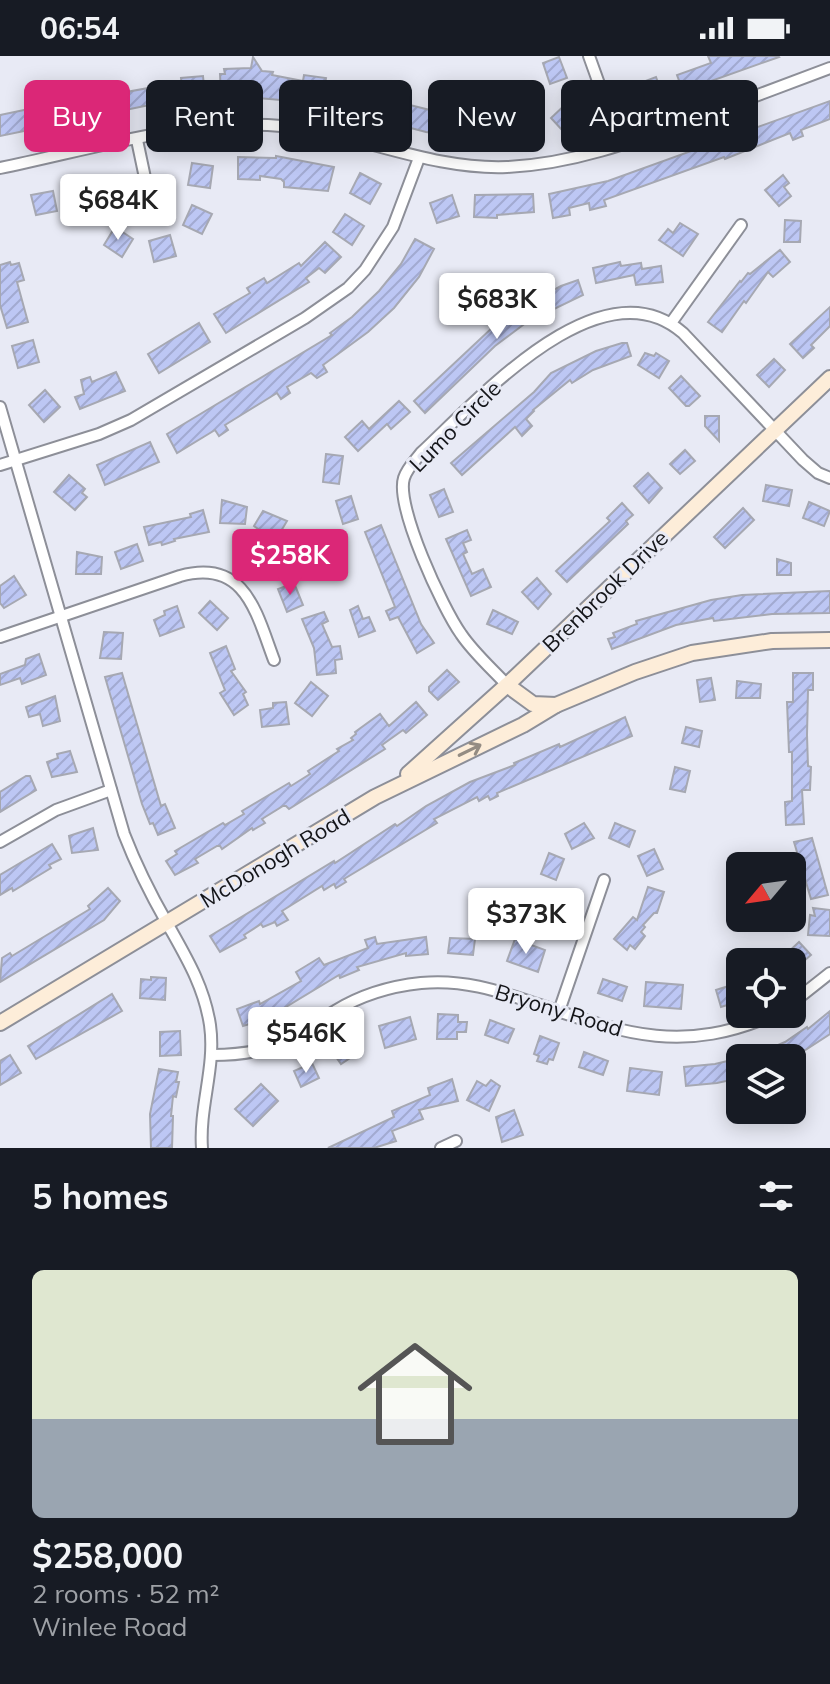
<!DOCTYPE html>
<meta charset="utf-8">
<style>
body{margin:0;font-family:Mulish,sans-serif;background:#242831;color:#f1f3f6;height:100vh;display:flex;flex-direction:column;font-size:30px;white-space:nowrap}
*{box-sizing:border-box;margin:0}
p{font-size:26px;color:#9ea1a6}
.icon{flex:none;width:44px;height:44px;fill:none;stroke:currentColor;stroke-width:2;stroke-linecap:round;stroke-linejoin:round}
.map{position:relative;height:1092px;overflow:hidden}
.drawer{display:flex;flex-direction:column;background:#171b24;flex:1}
.drawer>*{flex:none}
.hud{position:absolute;left:24px;top:24px;width:782px;height:72px;display:flex;gap:16px}
.needle{width:52px;rotate:241deg}
.controls{position:absolute;left:726px;top:796px;display:grid;gap:16px}
.controls a{display:grid;place-items:center;width:80px;height:80px;border-radius:12px;background:#171b24;box-shadow:0 4px 20px #0003;font-size:40px}
.price{position:absolute;translate:-50% -68px;padding:0 18px;border-radius:8px;background:#fff;color:#222;font-size:26px;line-height:52px;filter:drop-shadow(0 2px 4px #0008)}
.price::after{content:'';position:absolute;left:50%;top:48px;width:24px;height:18px;margin-left:-12px;background:inherit;clip-path:polygon(0 0,100% 0,50% 100%)}
.price.current{background:#db2777;color:#fff}
ul{padding:0;list-style:none}
li{display:grid;align-content:center;gap:16px;height:424px;padding:0 32px}
li span{display:grid;place-items:center;height:248px;border-radius:12px;color:#555}
li>.icon{margin-inline-start:auto}
span .icon{width:144px;height:144px;fill:#fffc;stroke-width:1}
li b{font-size:34px}
h2{display:flex;justify-content:space-between;align-items:center;height:96px;padding:0 32px;font-size:34px}
.pill{padding:0 28px;border-radius:12px;background:#171b24;box-shadow:0 4px 20px #0003;font-size:28px;line-height:72px}
.pill.current{background:#db2777;color:#fff}
.status{display:flex;justify-content:space-between;align-items:center;height:56px;padding:0 40px;background:#171b24;direction:ltr}
.status svg{height:22px;fill:currentColor}
.map>svg:first-child{display:block}
.building{fill:url(#building-hatch);stroke:#a6a8b2;stroke-width:2}
.lines{fill:none;stroke-linecap:round;stroke-linejoin:round}
.street-casing{stroke:#8d8f98;stroke-width:14}
.secondary-casing{stroke:#8d8f98;stroke-width:18}
.street{stroke:#fff;stroke-width:10}
.secondary{stroke:#fdedd9;stroke-width:14}
.oneway{stroke:#948c83}
.labels{text-anchor:middle;stroke-width:6;stroke-linejoin:round;paint-order:stroke}
.street-label{font-size:22px;fill:#141519;stroke:#e8eaf5}
</style>
<div class="status"><b>06:54</b><svg viewBox="0 0 49 12"><path d="M0 12V9h3v3zM5 12V6h3v6zM10 12V3h3v9zM15 12V0h3v12zM26 1h20v11H26zM47 4h2v5h-2z"/></svg></div>
<div class="map">
<svg width="830" height="1092" viewBox="0 0 830 1092">
<defs>
<pattern id="building-hatch" width="6" height="6" patternUnits="userSpaceOnUse" patternTransform="scale(2)"><rect width="6" height="6" fill="#bdc7f4"/><path d="M-1 1l2-2M0 6l6-6M5 7l2-2" fill="none" stroke="#a2aad1"/></pattern>
</defs>
<rect width="100%" height="100%" fill="#e8eaf5"/>
<g class="building">
<polygon points="708,0 778,0 779,1 683,35 677,19 711,7"/>
<polygon points="253,1 262,15 273,16 272,19 303,25 304,19 326,22 325,28 430,54 468,60 531,59 532,80 461,81 426,76 315,47 280,41 280,44 258,42 258,39 221,40 220,18 225,18 224,13 251,12"/>
<polygon points="559,1 567,22 550,28 543,7"/>
<polygon points="203,20 205,40 183,42 181,22"/>
<polygon points="656,21 664,43 646,49 645,46 634,50 627,32"/>
<polygon points="154,31 155,35 161,34 164,46 0,80 0,59 125,33 126,36"/>
<polygon points="830,45 830,63 801,74 803,80 793,84 790,77 725,103 724,101 604,144 606,150 590,154 589,147 569,152 570,159 553,162 549,138 608,125"/>
<polygon points="567,47 579,59 563,75 551,62"/>
<polygon points="276,100 334,111 328,135 284,131 284,126 281,123 260,120 260,124 238,123 238,101 276,102"/>
<polygon points="192,107 213,110 210,132 188,129"/>
<polygon points="360,117 381,128 370,148 350,137"/>
<polygon points="783,119 789,127 784,131 791,140 779,150 765,134"/>
<polygon points="84,128 104,138 94,157 74,147"/>
<polygon points="53,135 57,155 36,159 31,139"/>
<polygon points="533,138 534,156 497,159 497,162 474,161 475,139"/>
<polygon points="452,139 459,160 437,167 430,147"/>
<polygon points="192,149 212,158 202,178 183,169"/>
<polygon points="345,158 364,170 352,189 333,176"/>
<polygon points="785,164 801,165 800,186 784,186"/>
<polygon points="680,167 698,178 683,200 659,184 668,173 673,177"/>
<polygon points="115,171 133,183 122,201 104,189"/>
<polygon points="170,179 176,200 154,206 149,185"/>
<polygon points="415,183 434,193 419,221 394,252 368,276 323,309 327,316 317,322 311,317 287,331 290,337 281,343 277,337 225,369 228,374 219,380 215,374 177,397 167,378 332,279 330,277 352,261 379,235 401,208"/>
<polygon points="325,186 341,201 325,217 319,212 306,222 309,226 226,277 214,258 250,237 247,232 264,222 267,227 299,207 301,210"/>
<polygon points="780,194 790,206 773,221 768,216 746,247 744,245 722,276 708,266 740,225 741,226 748,217 750,218"/>
<polygon points="10,206 11,209 19,207 24,224 17,226 28,266 7,272 0,249 0,209"/>
<polygon points="620,206 621,210 641,207 642,213 661,210 663,226 636,229 634,219 596,227 593,212"/>
<polygon points="578,224 583,239 527,266 495,290 425,357 414,345 494,270 515,255 561,230"/>
<polygon points="830,251 830,270 811,289 814,292 803,302 790,288"/>
<polygon points="199,267 210,286 159,317 148,298"/>
<polygon points="33,284 39,306 18,312 12,290"/>
<polygon points="622,287 627,287 631,300 593,314 572,327 570,324 533,354 534,355 526,363 532,370 522,380 515,371 462,419 451,407 534,336 551,317 596,295"/>
<polygon points="645,297 654,300 656,297 669,305 659,322 638,309"/>
<polygon points="774,303 785,314 769,331 757,319"/>
<polygon points="116,316 125,335 80,353 75,341 84,338 81,324 90,321 92,326"/>
<polygon points="681,320 700,340 689,350 686,350 669,332"/>
<polygon points="45,334 60,351 44,366 29,349"/>
<polygon points="399,345 410,356 391,373 387,368 358,395 345,381 362,365 369,373"/>
<polygon points="705,360 719,360 719,385 705,370"/>
<polygon points="150,386 159,406 105,429 97,409"/>
<polygon points="685,394 695,405 680,418 670,408"/>
<polygon points="326,398 343,400 339,428 323,426"/>
<polygon points="648,417 662,432 649,447 634,430"/>
<polygon points="69,419 85,433 82,437 87,441 75,454 54,436"/>
<polygon points="766,429 792,434 789,450 763,445"/>
<polygon points="444,433 453,456 439,461 430,439"/>
<polygon points="351,440 358,463 343,468 336,445"/>
<polygon points="222,444 247,451 245,468 220,467"/>
<polygon points="809,446 830,455 824,470 803,462"/>
<polygon points="622,447 633,459 626,465 628,468 567,526 556,515 610,465 607,462"/>
<polygon points="743,452 754,464 725,492 714,481"/>
<polygon points="203,454 209,476 174,483 175,485 162,489 161,486 149,489 144,471 191,461 190,458"/>
<polygon points="263,455 287,465 275,485 254,470"/>
<polygon points="381,469 421,568 434,587 417,597 398,561 390,564 386,555 395,551 365,476"/>
<polygon points="467,474 471,484 463,487 467,496 463,498 472,518 483,513 491,531 471,540 446,483"/>
<polygon points="297,487 306,511 286,518 280,494"/>
<polygon points="137,488 143,505 121,513 115,496"/>
<polygon points="77,496 102,501 101,518 76,518"/>
<polygon points="777,503 791,507 791,519 777,519"/>
<polygon points="14,520 26,539 4,552 0,547 0,530"/>
<polygon points="537,522 551,538 538,553 522,536"/>
<polygon points="294,527 303,549 287,556 278,533"/>
<polygon points="830,535 830,557 772,558 714,565 713,562 676,569 612,593 608,583 615,581 613,577 637,568 636,565 711,544 742,539"/>
<polygon points="210,545 228,562 217,574 199,557"/>
<polygon points="177,550 184,571 160,580 154,564 165,559 164,555"/>
<polygon points="358,550 363,563 369,561 375,575 359,581 350,554"/>
<polygon points="493,554 518,566 512,578 487,568"/>
<polygon points="324,556 328,565 322,568 332,591 340,590 342,603 335,604 336,617 317,619 314,592 302,563"/>
<polygon points="104,576 123,577 121,603 100,602"/>
<polygon points="226,590 235,613 231,615 246,636 243,638 248,649 234,659 220,637 225,634 210,597"/>
<polygon points="39,598 46,619 22,628 20,622 0,629 0,618 25,609 26,603"/>
<polygon points="447,614 459,626 438,644 429,635 429,631"/>
<polygon points="122,617 161,750 165,748 175,772 158,779 153,767 150,768 142,748 105,621"/>
<polygon points="793,617 813,617 813,634 808,634 807,679 808,710 811,711 810,734 802,734 804,768 786,769 785,746 792,745 792,696 789,696 787,646 793,646"/>
<polygon points="711,622 715,644 700,646 697,624"/>
<polygon points="737,625 761,628 760,642 736,642"/>
<polygon points="311,626 328,640 312,660 295,647"/>
<polygon points="55,640 60,665 43,670 40,658 29,661 26,651"/>
<polygon points="286,646 289,668 262,671 260,654 273,652 273,647"/>
<polygon points="416,646 427,659 406,677 403,674 382,689 385,693 289,753 286,750 283,750 262,763 265,767 253,774 252,772 222,793 220,790 217,790 195,803 198,807 175,819 166,805 177,798 175,795 223,767 225,769 244,758 242,755 289,727 291,730 310,718 308,715 339,695 337,693 353,684 351,682 356,678 355,676 380,658 389,670"/>
<polygon points="625,661 632,680 497,737 498,740 490,744 488,740 479,745 477,741 434,763 437,767 344,823 346,826 336,832 334,828 324,834 322,830 282,855 288,864 277,870 275,866 263,871 261,868 244,879 246,882 220,896 210,880 334,805 335,807 395,768 397,770 426,750 470,726 515,709 514,707 559,688 560,691"/>
<polygon points="686,671 702,675 699,691 682,687"/>
<polygon points="70,695 77,716 52,721 47,706 58,702 57,698"/>
<polygon points="675,711 690,715 685,736 670,733"/>
<polygon points="26,720 30,720 36,734 0,756 0,736"/>
<polygon points="584,767 594,782 572,793 565,778"/>
<polygon points="615,767 635,775 629,791 609,782"/>
<polygon points="93,772 98,794 72,797 69,780"/>
<polygon points="812,782 828,839 811,843 794,786"/>
<polygon points="52,788 61,803 49,809 51,812 13,835 12,832 0,839 0,819"/>
<polygon points="654,793 663,813 647,820 638,800"/>
<polygon points="549,797 564,803 556,824 541,818"/>
<polygon points="648,831 664,836 657,857 654,857 643,869 645,871 641,876 645,880 635,893 630,889 627,894 614,883 633,861 637,864"/>
<polygon points="108,832 120,845 104,864 0,926 2,902 10,897 12,900 90,853 88,850"/>
<polygon points="543,838 558,840 554,866 528,861 530,848 541,850"/>
<polygon points="813,852 830,854 830,880 808,879 810,859 815,860"/>
<polygon points="375,881 377,888 426,881 428,898 406,900 406,897 357,911 359,914 340,922 339,919 266,963 243,970 237,953 259,945 260,948 301,925 296,916 319,902 324,909 368,892 365,884"/>
<polygon points="450,882 475,883 473,899 448,897"/>
<polygon points="515,883 545,894 538,916 507,905"/>
<polygon points="799,886 811,899 796,912 784,900"/>
<polygon points="151,921 166,922 165,944 140,942 141,923 151,924"/>
<polygon points="603,923 627,931 622,945 598,937"/>
<polygon points="646,926 683,929 681,953 644,950"/>
<polygon points="738,927 740,945 721,951 716,934"/>
<polygon points="112,938 122,955 36,1003 28,990"/>
<polygon points="830,955 830,978 793,1002 748,1002 785,986 807,971 808,973"/>
<polygon points="438,958 458,959 458,966 467,966 466,976 457,976 457,983 437,983"/>
<polygon points="410,961 416,983 385,992 379,970"/>
<polygon points="490,964 514,973 508,987 485,979"/>
<polygon points="180,975 181,999 160,1000 160,976"/>
<polygon points="540,980 559,987 553,1004 549,1003 547,1008 537,1005 539,1000 534,998"/>
<polygon points="353,981 362,994 341,1008 332,995"/>
<polygon points="584,996 608,1005 603,1019 579,1011"/>
<polygon points="10,999 21,1017 0,1029 0,1005"/>
<polygon points="740,1002 740,1022 717,1027 686,1030 684,1011 715,1008"/>
<polygon points="312,1007 319,1022 301,1031 294,1015"/>
<polygon points="630,1012 662,1016 659,1039 627,1035"/>
<polygon points="159,1013 178,1016 176,1026 179,1026 176,1041 173,1040 171,1060 173,1060 172,1092 151,1092 150,1058"/>
<polygon points="452,1023 458,1045 419,1054 423,1063 392,1075 396,1085 374,1092 328,1092 394,1061 392,1055 430,1039 428,1032"/>
<polygon points="491,1024 500,1030 489,1055 467,1044 477,1025 486,1030"/>
<polygon points="261,1028 278,1045 253,1070 235,1053"/>
<polygon points="514,1054 523,1079 502,1086 496,1061"/>
</g>
<g class="lines">
<g class="street-casing">
<g id="street">
<polyline points="589,0 621,89"/>
<polyline points="137,84 148,136"/>
<path d="M0,112C89,94 189,62 281,70C358,77 428,114 507,111C573,108 632,86 694,63C739,46 785,29 830,12"/>
<polyline points="671,267 741,169"/>
<path d="M0,351L124,778C136,809 151,839 167,867C186,901 204,930 210,969C216,1011 199,1050 202,1092"/>
<polyline points="0,409 99,378 131,364 305,262 348,232 365,214 393,171 419,102"/>
<path d="M0,581L180,520C245,502 256,556 274,604"/>
<path d="M507,629C491,612 473,596 461,578C443,553 395,450 404,422C407,412 415,405 421,397C478,344 601,205 683,277L803,404L818,417L830,422"/>
<polyline points="0,786 56,754 111,734"/>
<polyline points="792,947 830,917"/>
<polyline points="559,955 604,824"/>
<path d="M212,999C234,999 256,997 277,989C298,980 316,966 335,955C361,939 392,930 421,927C462,923 496,934 534,947C625,978 682,999 775,958"/>
<polyline points="441,1092 456,1085"/>
</g>
</g>
<g class="secondary-casing">
<g id="secondary">
<polyline points="507,629 533,648 556,649"/>
<polyline points="408,718 507,629 830,322"/>
<polyline points="0,967 375,741 523,669 556,649 635,616 692,597 772,585 830,584"/>
</g>
</g>
<use href="#street" class="street"/>
<use href="#secondary" class="secondary"/>
</g>
<defs><path id="oneway-shaft" d="M-6 0H5M1.5-3L5.5 0L1.5 3" fill="none" stroke-width="1.6" stroke-linecap="round" stroke-linejoin="round" transform="scale(2)"/></defs>
<use class="oneway" href="#oneway-shaft" transform="translate(470 694) rotate(-26)"/>
<g class="labels">
<g class="street-label">
<text transform="translate(455 370) rotate(-45)" y="8">Lumo Circle</text>
<text transform="translate(605 535) rotate(-44)" y="8">Brenbrook Drive</text>
<text transform="translate(275 802) rotate(-31)" y="8">McDonogh Road</text>
<text transform="translate(559 954) rotate(17)" y="8">Bryony Road</text>
</g>
</g>
</svg>
<div class="controls">
<a><svg class="needle" viewBox="-14 -14 28 28"><path d="M0-13l5 13h-10z" fill="#e53935"/><path d="M0 13l5-13h-10z" fill="#9ea1a6"/></svg></a>
<a><svg class="icon" aria-label="locate" viewBox="0 0 24 24"><circle cx="12" cy="12" r="6"/><path d="M12 2v4M12 18v4M2 12h4M18 12h4"/></svg></a>
<a><svg class="icon" aria-label="layers" viewBox="0 0 24 24"><path d="M12 4l9 5-9 5-9-5zM3 14l9 5 9-5"/></svg></a>
</div>
<b class="price" style="left:118px;top:186px">$684K</b>
<b class="price" style="left:497px;top:285px">$683K</b>
<b class="price current" style="left:290px;top:541px">$258K</b>
<b class="price" style="left:526px;top:900px">$373K</b>
<b class="price" style="left:306px;top:1019px">$546K</b>
<div class="hud">
<a class="pill current">Buy</a>
<a class="pill">Rent</a>
<a class="pill">Filters</a>
<a class="pill">New</a>
<a class="pill">Apartment</a>
</div>
</div>
<section class="drawer">
<h2>5 homes<svg class="icon" aria-label="filters" viewBox="0 0 24 24"><path d="M4 7h16M4 17h16"/><circle cx="9" cy="7" r="2"/><circle cx="15" cy="17" r="2"/></svg></h2>
<ul>
<li><span style="background:linear-gradient(#dfe7d0 60%,#9aa5b1 0)"><svg class="icon" aria-label="home" viewBox="0 0 24 24"><path d="M3 11l9-7 9 7M6 9v11h12V9"/></svg></span><div><b>$258,000</b><p>2 rooms · 52 m²</p><p>Winlee Road</p></div></li>
</ul>
</section>
